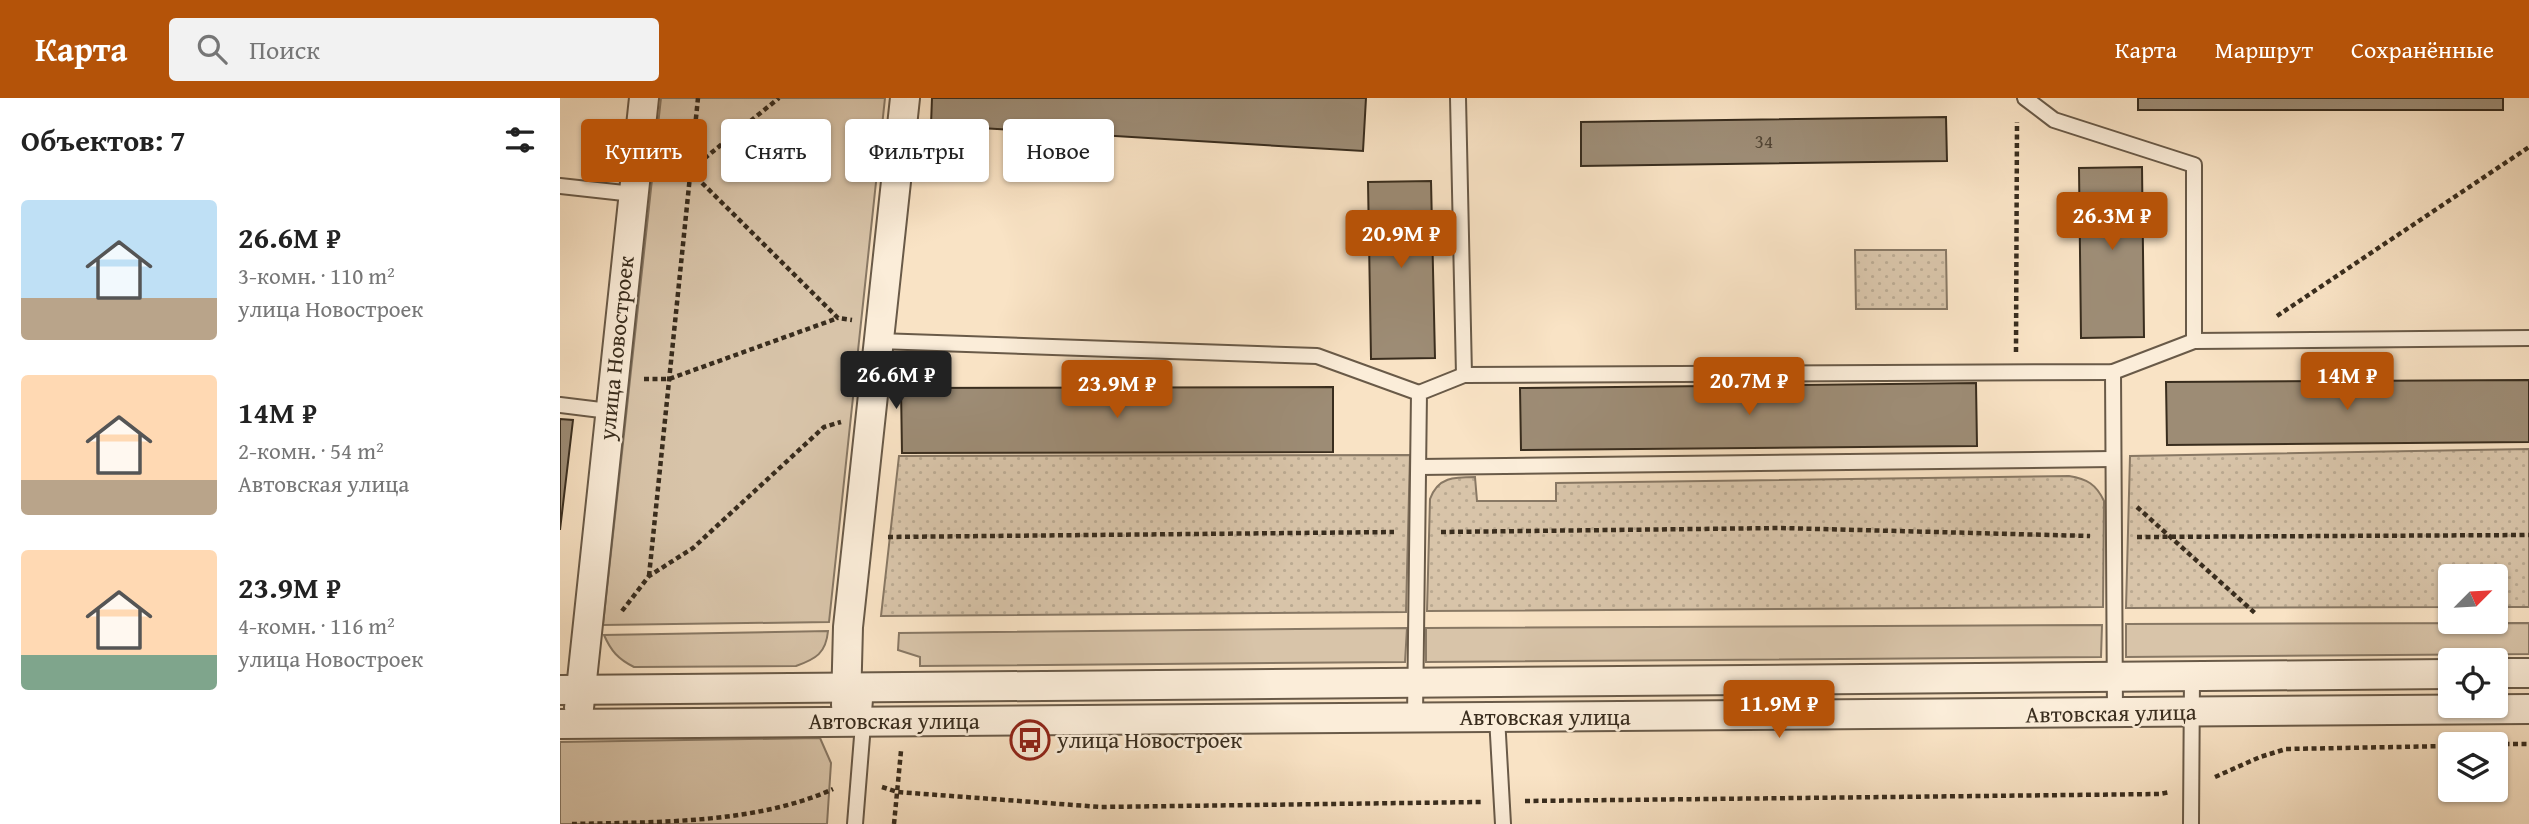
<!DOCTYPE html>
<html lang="ru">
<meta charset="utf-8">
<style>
body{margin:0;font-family:"Gentium Book Plus",serif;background:#f2f2f2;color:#222;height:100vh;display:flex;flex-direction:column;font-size:26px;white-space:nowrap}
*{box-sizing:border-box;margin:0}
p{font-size:23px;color:#767676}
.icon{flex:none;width:38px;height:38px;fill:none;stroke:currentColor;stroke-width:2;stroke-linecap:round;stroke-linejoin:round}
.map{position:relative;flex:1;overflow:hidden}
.drawer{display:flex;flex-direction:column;background:#fff;width:560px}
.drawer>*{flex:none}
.guide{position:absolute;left:21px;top:21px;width:665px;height:63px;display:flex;gap:14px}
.needle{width:46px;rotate:66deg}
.controls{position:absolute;left:1878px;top:466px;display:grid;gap:14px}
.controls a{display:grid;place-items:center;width:70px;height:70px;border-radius:7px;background:#fff;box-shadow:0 2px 5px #0004;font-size:35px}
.price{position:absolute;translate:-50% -60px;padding:0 16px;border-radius:7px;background:#b45309;color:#fff;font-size:23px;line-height:46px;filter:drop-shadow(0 2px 4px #0008)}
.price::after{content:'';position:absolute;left:50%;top:42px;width:21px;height:16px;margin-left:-10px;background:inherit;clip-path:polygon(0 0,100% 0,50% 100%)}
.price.active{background:#222;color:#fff}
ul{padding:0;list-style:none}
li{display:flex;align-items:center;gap:21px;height:175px;padding:0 21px}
li span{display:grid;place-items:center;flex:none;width:196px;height:140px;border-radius:7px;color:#555}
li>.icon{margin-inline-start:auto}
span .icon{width:84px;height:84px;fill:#fffc;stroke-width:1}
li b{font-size:30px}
h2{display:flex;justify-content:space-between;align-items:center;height:84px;padding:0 21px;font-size:30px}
.chip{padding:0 24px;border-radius:7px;background:#fff;box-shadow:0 2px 5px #0004;font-size:24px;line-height:63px}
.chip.active{background:#b45309;color:#fff}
header{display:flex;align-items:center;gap:42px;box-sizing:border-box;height:98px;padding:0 35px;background:#b45309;color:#fff}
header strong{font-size:33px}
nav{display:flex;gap:38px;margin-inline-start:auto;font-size:24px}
.search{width:490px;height:63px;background:#f2f2f2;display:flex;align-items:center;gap:18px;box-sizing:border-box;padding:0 24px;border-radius:7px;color:#767676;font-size:26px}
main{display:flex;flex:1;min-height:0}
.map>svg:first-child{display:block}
.green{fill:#d8c4a9;stroke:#887864;stroke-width:2}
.park{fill:url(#park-dots);stroke:#887864;stroke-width:2}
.building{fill:#9d8c75;stroke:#392d1e;stroke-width:2}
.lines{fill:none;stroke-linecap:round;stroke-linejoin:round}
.service-casing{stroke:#695a48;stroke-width:18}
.minor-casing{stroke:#695a48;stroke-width:32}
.path{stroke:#392d1e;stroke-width:4.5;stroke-dasharray:5 3.5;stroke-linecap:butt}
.service{stroke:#fbedd9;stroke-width:14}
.minor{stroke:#fbedd9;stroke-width:28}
.labels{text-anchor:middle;stroke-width:5;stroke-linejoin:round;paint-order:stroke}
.number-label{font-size:19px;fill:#524534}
.street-label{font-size:23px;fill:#392d1e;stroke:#fbedd9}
.poi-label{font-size:23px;fill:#392d1e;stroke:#fbedd9;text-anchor:start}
</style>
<header>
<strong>Карта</strong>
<div class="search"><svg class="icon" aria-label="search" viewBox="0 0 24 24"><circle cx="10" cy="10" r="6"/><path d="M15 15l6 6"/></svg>Поиск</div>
<nav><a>Карта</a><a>Маршрут</a><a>Сохранённые</a></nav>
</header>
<main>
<section class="drawer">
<h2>Объектов: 7<svg class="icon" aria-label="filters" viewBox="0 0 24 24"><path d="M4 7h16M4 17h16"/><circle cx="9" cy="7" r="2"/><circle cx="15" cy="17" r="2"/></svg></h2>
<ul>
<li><span style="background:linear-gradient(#bfe0f5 70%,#b9a48a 0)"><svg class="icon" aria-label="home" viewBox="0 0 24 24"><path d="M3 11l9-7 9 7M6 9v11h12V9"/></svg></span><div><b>26.6M ₽</b><p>3-комн. · 110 m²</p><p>улица Новостроек</p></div></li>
<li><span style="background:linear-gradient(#ffd9b3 75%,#b9a48a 0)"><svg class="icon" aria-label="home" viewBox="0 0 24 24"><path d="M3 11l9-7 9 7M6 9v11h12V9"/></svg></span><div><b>14M ₽</b><p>2-комн. · 54 m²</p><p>Автовская улица</p></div></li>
<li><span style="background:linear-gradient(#ffd9b3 75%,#7fa58c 0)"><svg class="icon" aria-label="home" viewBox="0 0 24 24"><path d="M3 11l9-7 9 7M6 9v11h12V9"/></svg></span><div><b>23.9M ₽</b><p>4-комн. · 116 m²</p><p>улица Новостроек</p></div></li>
</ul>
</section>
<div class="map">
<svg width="1969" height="726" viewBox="0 0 1969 726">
<defs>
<pattern id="park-dots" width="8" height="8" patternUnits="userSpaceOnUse" patternTransform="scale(1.75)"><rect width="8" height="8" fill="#d8c4a9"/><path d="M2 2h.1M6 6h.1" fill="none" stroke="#baa991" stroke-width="1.8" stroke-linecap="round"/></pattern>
</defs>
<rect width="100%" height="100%" fill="#f9e3c5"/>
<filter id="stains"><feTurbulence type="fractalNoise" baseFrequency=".00286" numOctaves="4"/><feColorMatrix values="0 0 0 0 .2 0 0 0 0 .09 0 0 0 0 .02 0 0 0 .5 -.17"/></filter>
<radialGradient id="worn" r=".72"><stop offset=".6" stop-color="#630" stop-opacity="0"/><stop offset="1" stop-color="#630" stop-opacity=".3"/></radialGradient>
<g class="green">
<polygon points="101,0 325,0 269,524 43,527"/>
<polygon points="1969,525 1969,556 1566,559 1566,526"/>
<polygon points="1542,527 1541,559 866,564 866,530"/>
<polygon points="847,530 845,564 360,568 360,559 338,552 339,535"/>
<path d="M268,533C266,555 256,561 236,568L74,569C58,561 51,553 44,537Z"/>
<polygon points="260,640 271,665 267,726 0,726 0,644"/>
</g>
<g class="park">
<polygon points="1386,152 1387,211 1296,211 1295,152"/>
<polygon points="1969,351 1969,509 1936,509 1936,478 1890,478 1890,509 1566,510 1570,358"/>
<polygon points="850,357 846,514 321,518 339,358"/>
<path d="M1509,378C1527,381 1536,386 1544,403L1543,509L867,513L870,401C878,379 894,379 915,379L917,403H996V385Z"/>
</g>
<g class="building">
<polygon points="372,0 806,0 803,53 371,27"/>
<rect x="1578" y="0" width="365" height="12"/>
<polygon points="1386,19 1387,63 1021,68 1021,24"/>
<polygon points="1582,69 1584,239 1521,240 1519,70"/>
<polygon points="871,83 875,260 811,261 808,84"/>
<polygon points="1969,282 1969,344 1607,347 1606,284"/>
<polygon points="1416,285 1417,348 961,352 960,290"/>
<polygon points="773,289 773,354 342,355 341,290"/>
<polygon points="0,321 13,322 0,432"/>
</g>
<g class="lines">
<g class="service-casing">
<g id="service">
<polyline points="898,0 904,277"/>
<polyline points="1465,0 1494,22 1634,67 1634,243"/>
<polyline points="0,88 73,96"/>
<polyline points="318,243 757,258 859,295"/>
<polyline points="1553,274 1555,616"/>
<polyline points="0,307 49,313"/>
<polyline points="859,369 1553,361"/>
<polyline points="855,619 859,295 904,277 1553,274 1634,243 1969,240"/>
<polyline points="937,619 943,726"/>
<polyline points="295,726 306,589"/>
<polyline points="1631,726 1632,578"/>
</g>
</g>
<g class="minor-casing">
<g id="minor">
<polyline points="1936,575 1969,575"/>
<polyline points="0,592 1890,576"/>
<polyline points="286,607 288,529 345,0"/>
<polyline points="19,610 84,0"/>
<polyline points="0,626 1969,611"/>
</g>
</g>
<g class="path">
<polyline points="106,73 130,72 219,0"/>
<polyline points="130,73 278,220 292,222"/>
<polyline points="1717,218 1969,49"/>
<polyline points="1456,254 1457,24"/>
<polyline points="84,281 109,281 278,220"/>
<polyline points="1577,409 1696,516"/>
<polyline points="881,434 1221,430 1530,438"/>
<polyline points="328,439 834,434"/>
<polyline points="1577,439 1969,437"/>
<polyline points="89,478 138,0"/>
<polyline points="62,513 89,478 133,450 264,329 281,324"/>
<polyline points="1936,646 1969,646"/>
<polyline points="1655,679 1700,659 1726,651 1890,648"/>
<polyline points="322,689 338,694 540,709 921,704"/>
<polyline points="965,703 1600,696 1610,694"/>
<path d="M12,726C96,724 196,726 273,691"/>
<polyline points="334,726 341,653"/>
</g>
<use href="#service" class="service"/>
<use href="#minor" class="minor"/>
</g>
<defs>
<g id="bus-ring" transform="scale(2.0125)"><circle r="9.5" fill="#fbedd9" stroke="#8f2418" stroke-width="1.5"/><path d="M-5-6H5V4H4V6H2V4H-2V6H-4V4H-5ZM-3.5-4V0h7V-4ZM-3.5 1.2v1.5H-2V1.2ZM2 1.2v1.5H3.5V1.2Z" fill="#8f2418"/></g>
</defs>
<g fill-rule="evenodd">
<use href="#bus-ring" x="470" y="642"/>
</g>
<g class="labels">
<g class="number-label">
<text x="1204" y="50">34</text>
</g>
<g class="street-label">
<text transform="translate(56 250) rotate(-84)" y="8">улица Новостроек</text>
<text transform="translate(1551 615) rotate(-1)" y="8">Автовская улица</text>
<text x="985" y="627">Автовская улица</text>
<text x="334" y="631">Автовская улица</text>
</g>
<g class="poi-label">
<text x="497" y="650">улица Новостроек</text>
</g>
</g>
<rect width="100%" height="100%" filter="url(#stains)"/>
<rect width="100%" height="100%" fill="url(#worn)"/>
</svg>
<div class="controls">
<a><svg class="needle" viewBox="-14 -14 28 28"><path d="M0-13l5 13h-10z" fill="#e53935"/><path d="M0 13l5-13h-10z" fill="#767676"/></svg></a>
<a><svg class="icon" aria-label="locate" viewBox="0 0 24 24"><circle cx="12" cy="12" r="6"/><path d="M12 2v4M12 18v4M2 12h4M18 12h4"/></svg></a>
<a><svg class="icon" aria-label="layers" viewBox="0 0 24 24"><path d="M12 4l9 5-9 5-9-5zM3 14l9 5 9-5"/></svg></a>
</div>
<b class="price" style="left:1552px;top:154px">26.3M ₽</b>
<b class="price" style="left:841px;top:172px">20.9M ₽</b>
<b class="price active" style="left:336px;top:313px">26.6M ₽</b>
<b class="price" style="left:1787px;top:314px">14M ₽</b>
<b class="price" style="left:1189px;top:319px">20.7M ₽</b>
<b class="price" style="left:557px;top:322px">23.9M ₽</b>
<b class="price" style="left:1219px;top:642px">11.9M ₽</b>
<div class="guide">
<a class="chip active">Купить</a>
<a class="chip">Снять</a>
<a class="chip">Фильтры</a>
<a class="chip">Новое</a>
</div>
</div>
</main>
